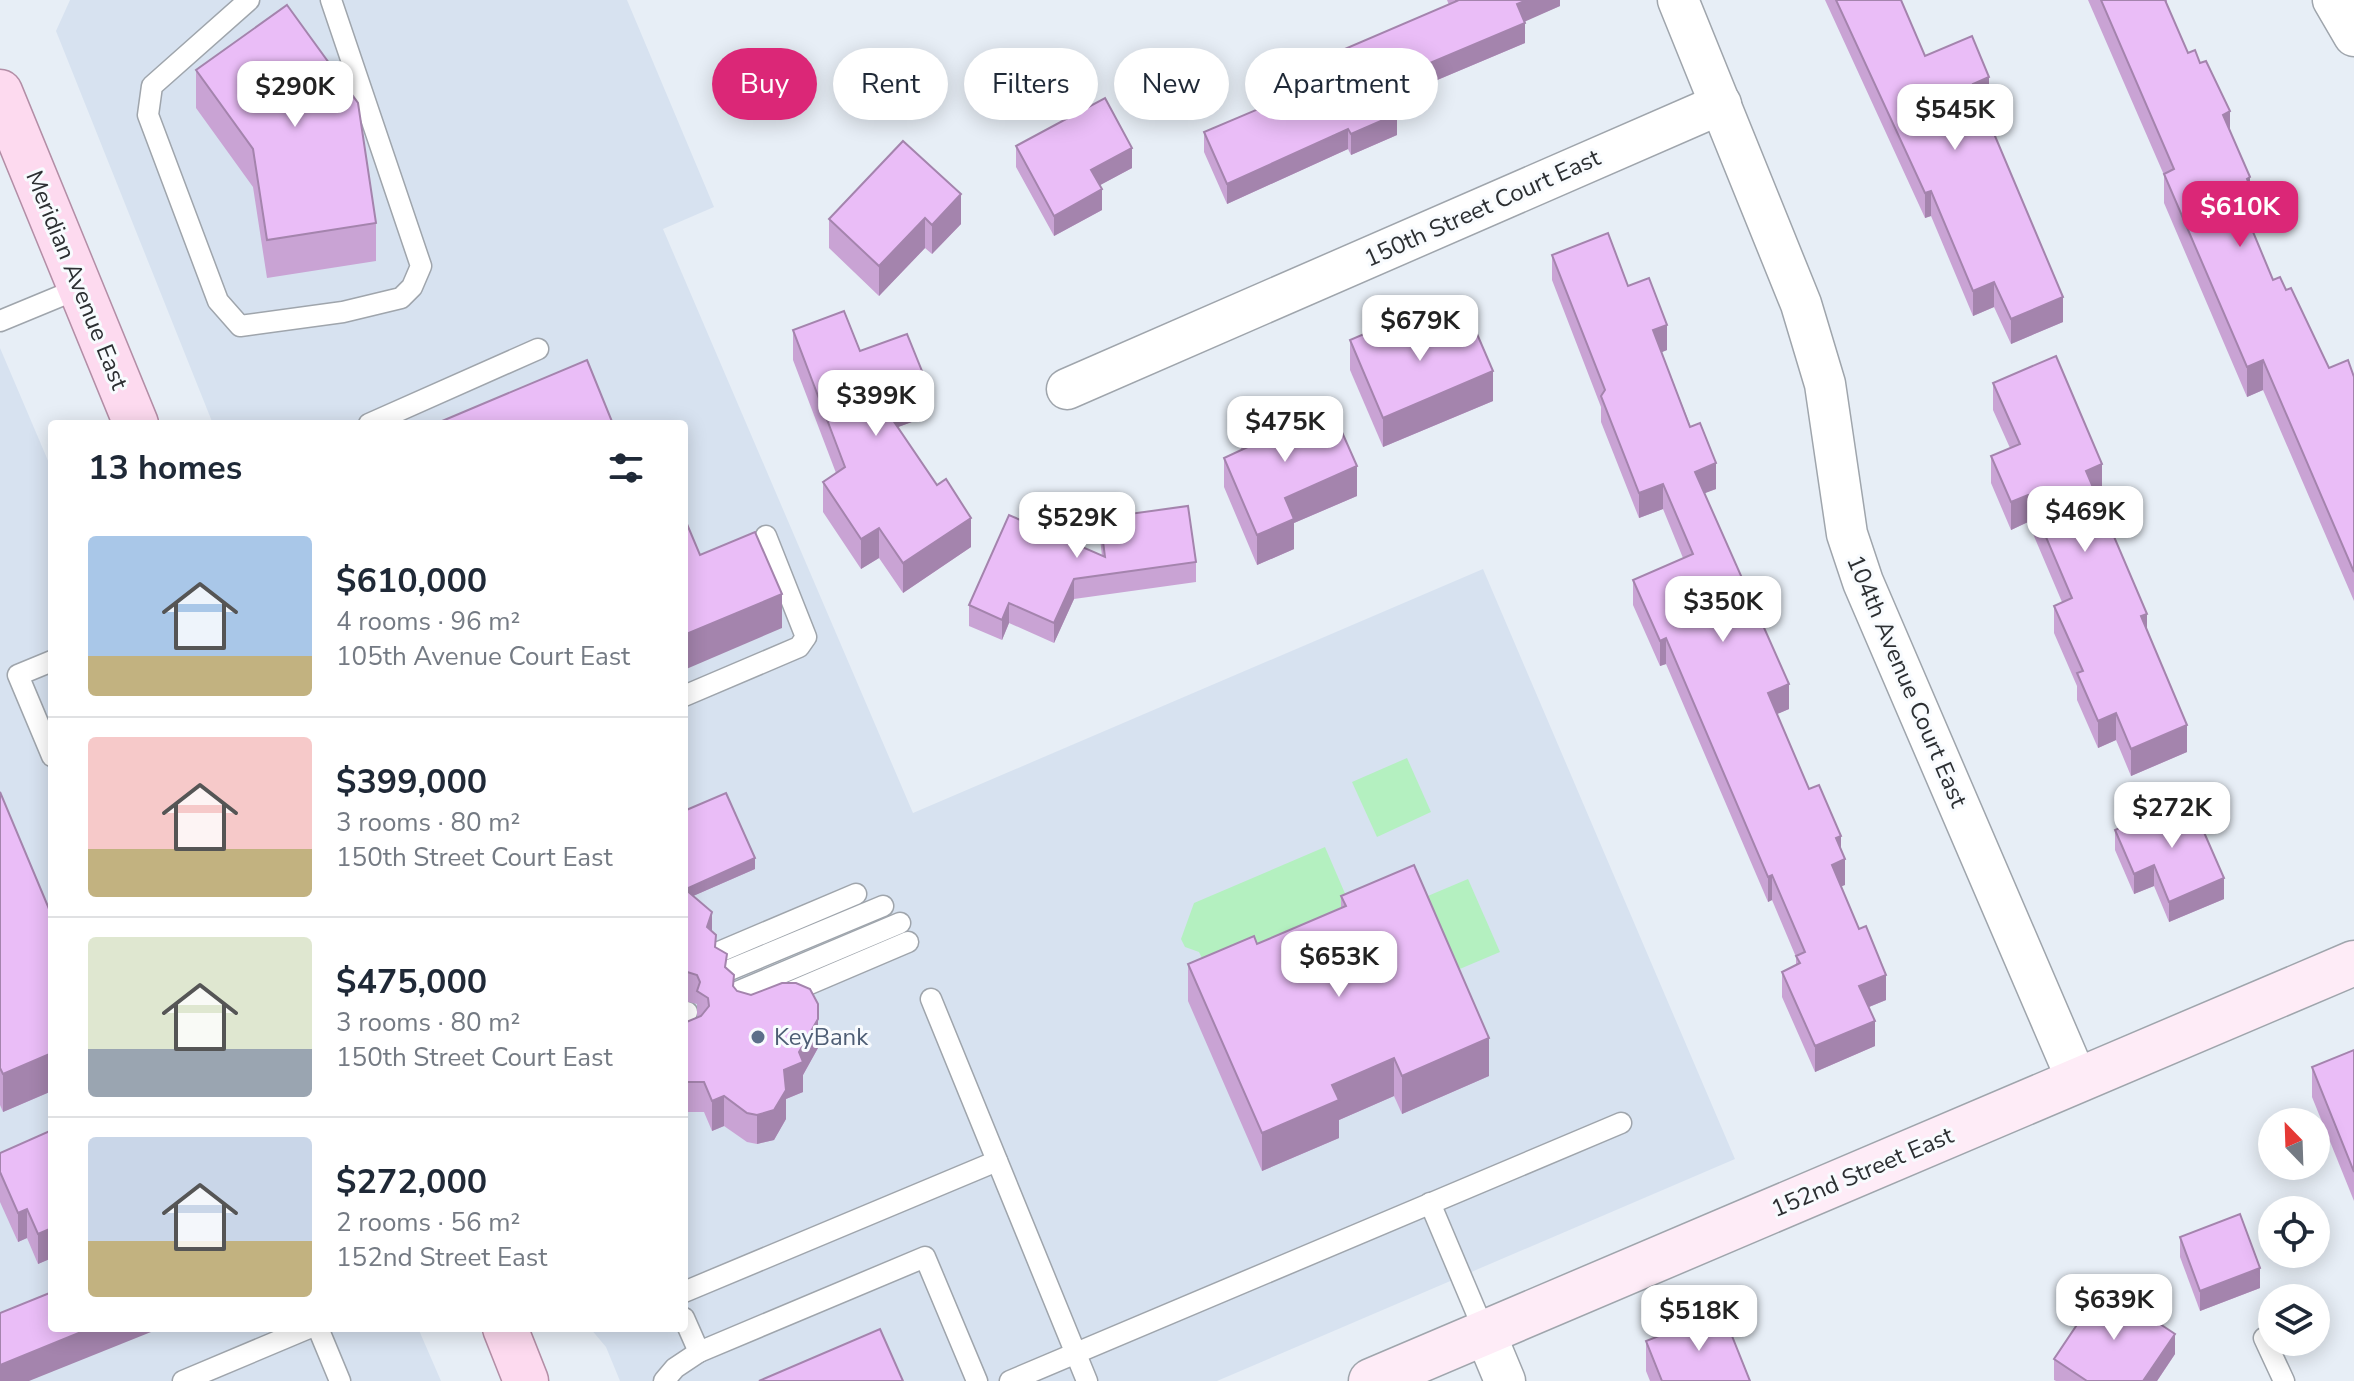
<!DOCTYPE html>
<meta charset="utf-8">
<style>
body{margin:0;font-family:"Nunito Sans",sans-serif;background:#f6f6f7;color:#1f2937;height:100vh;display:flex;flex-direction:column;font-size:30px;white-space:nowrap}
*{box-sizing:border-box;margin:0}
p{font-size:26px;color:#747a83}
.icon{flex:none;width:44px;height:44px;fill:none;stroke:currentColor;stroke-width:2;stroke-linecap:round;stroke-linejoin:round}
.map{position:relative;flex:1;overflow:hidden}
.side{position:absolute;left:48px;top:420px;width:640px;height:912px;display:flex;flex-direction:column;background:#fff;border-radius:8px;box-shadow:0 4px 20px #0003}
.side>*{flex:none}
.guide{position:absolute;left:712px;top:48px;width:760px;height:72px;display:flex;gap:16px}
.needle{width:52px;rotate:337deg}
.buttons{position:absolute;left:2258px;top:1108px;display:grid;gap:16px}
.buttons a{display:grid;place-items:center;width:72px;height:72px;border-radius:50%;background:#fff;box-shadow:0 4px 20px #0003;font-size:40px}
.price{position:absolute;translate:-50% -68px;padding:0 18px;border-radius:16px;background:#fff;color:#222;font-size:26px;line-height:52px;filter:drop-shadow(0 2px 4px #0008)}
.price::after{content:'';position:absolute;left:50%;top:48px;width:24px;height:18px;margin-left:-12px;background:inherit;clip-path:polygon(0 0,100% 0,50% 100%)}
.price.selected{background:#db2777;color:#fff}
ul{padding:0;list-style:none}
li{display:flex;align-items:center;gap:24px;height:200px;padding:0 40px}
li+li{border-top:2px solid #e0e1e3}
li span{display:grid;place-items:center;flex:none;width:224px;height:160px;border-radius:8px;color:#555}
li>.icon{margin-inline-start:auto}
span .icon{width:96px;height:96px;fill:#fffc;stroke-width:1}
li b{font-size:34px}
h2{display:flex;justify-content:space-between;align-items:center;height:96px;padding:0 40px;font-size:34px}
.pill{padding:0 28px;border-radius:36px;background:#fff;box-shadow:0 4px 20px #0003;font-size:28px;line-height:72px}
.pill.selected{background:#db2777;color:#fff}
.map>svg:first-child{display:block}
.built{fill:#d7e2f0}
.green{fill:#b4f0c0}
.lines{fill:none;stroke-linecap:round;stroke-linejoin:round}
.lane-casing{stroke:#9fa5ac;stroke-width:23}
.street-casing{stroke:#9fa5ac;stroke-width:43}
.secondary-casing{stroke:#9fa5ac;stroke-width:47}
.primary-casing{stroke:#b38ea6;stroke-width:47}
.lane{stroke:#fff;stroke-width:20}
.street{stroke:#fff;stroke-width:40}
.secondary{stroke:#feecf7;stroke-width:44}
.primary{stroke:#fddaef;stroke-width:44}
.wall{fill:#c9a3d4}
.shaded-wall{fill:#a484ad}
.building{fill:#eabdf7;stroke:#a484ad;stroke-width:2}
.service-dot{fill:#5c6f8a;stroke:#f8fbfe;stroke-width:3}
.labels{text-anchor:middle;stroke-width:6;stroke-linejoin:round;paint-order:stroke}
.street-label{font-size:24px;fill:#2c2f32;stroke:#f8fbfe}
.service-label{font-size:24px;fill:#4e5e75;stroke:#f8fbfe;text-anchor:start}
</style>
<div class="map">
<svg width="2354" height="1381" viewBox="0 0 2354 1381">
<rect width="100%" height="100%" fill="#e7eef6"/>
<g class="built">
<polygon points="70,0 627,0 714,207 663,229 913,813 1483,569 1735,1159 1217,1381 620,1381 606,1347 590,1328 684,1328 684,424 213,424 56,31"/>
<polygon points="0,348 52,470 52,1328 418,1328 441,1381 0,1381"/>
</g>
<g class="green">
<polygon points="1407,758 1431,812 1377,837 1352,782"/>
<polygon points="1325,847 1359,926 1217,989 1199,952 1185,947 1181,939 1194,903"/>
<polygon points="1468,879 1500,952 1455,971 1423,898"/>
</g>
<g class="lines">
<g class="lane-casing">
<g id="lane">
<polyline points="249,0 152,86 148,115 218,301 240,326 343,312 401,298 412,287 421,266 331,0"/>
<polyline points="0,321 80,288"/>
<polyline points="369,424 538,349"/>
<polyline points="52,661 18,675 52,756"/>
<polyline points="684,696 799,647 806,637 766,536"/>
<polyline points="719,952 856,894"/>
<polyline points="727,971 883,906"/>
<polyline points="737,992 900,923"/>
<polyline points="779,997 908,942"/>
<polyline points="931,999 1087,1381"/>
<polyline points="684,1014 687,1012"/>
<polyline points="1430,1203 1485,1333"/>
<polyline points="684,1292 997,1161"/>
<polyline points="684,1318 699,1352 925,1257 977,1381"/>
<polyline points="318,1328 340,1381"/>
<polyline points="2264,1338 2284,1381"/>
<polyline points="183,1381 309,1328"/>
<polyline points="664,1381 675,1368 699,1352"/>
<polyline points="1010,1381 1621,1123"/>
</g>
</g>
<g class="street-casing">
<g id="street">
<polyline points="1678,0 1801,304 1825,384 1847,534 1863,582 2077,1080"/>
<polyline points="2333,0 2354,36"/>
<polyline points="1067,389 1721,104"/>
<polyline points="1485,1333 1505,1381"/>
</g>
</g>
<g class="secondary-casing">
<polyline id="secondary" points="1371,1381 2354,963"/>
</g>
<g class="primary-casing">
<g id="primary">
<polyline points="0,92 136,424"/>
<polyline points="505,1328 526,1381"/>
</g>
</g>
<use href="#lane" class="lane"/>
<use href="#street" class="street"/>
<use href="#secondary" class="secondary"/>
<use href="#primary" class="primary"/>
</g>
<g class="wall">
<polygon points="1447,0 1560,0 1560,6 1524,21 1525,43 1423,86 1423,99 1396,111 1397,135 1351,155 1348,149 1227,204 1204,152 1204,132 1320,83 1319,60 1449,5"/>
<polygon points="1825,0 1901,0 1925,56 1989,101 1982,105 2063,322 2011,344 1994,307 1973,316 1931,216 1925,218"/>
<polygon points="2088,0 2167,0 2167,4 2188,53 2230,132 2250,187 2253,223 2252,230 2273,280 2286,290 2329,368 2354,377 2354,601 2263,390 2247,397 2164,203 2164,175"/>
<polygon points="196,70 376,223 376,261 267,278 253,187 196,108"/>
<polygon points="903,141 961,224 932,254 925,248 879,296 829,248 829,219"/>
<polygon points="1016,146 1132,168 1100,185 1102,210 1054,236 1016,167"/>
<polygon points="1552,255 1628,286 1667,350 1661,352 1716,489 1704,493 1789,709 1777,714 1809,789 1841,849 1845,885 1841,886 1886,1000 1869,1007 1875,1046 1815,1072 1782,997 1782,972 1796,965 1796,957 1772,900 1768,902 1666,664 1660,666 1633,605 1633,580 1683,558 1663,509 1639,518 1601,422 1601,407 1552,280"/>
<polygon points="793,330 860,351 928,416 898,427 971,547 903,593 879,558 861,569 823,512 823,482 836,473 793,360"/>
<polygon points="1350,340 1401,342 1493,401 1383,447 1350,370"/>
<polygon points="1993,383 2102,491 2096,493 2147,630 2187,752 2131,776 2116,740 2098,748 2077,700 2077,686 2054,633 2054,606 2062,602 2028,522 2011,530 1991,483 1991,456 2010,448 1993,410"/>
<polygon points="1241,424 1295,431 1357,496 1294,523 1294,549 1257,565 1224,487 1224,458 1241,450"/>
<polygon points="1100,518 1196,562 1196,582 1074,599 1054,643 1009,623 1002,640 969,626 969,605 1102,556 1100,538"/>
<polygon points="0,792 52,916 52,1091 3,1112 0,1105"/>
<polygon points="684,811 755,869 693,896 712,932 716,947 727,969 734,987 737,991 818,1048 803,1075 803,1092 786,1099 786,1119 774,1140 757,1144 747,1142 724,1126 712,1131 704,1112 684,1112 684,1023 697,1018 697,1004 684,1001"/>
<polygon points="2115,830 2224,899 2169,922 2154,886 2134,894 2115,850"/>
<polygon points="1341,896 1489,1076 1402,1114 1394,1096 1339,1120 1339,1138 1262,1171 1188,1001 1188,964 1257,944 1341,908"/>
<polygon points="2354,1050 2354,1201 2312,1097 2312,1067"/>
<polygon points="52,1130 52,1258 38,1264 27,1238 18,1242 0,1202 0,1153"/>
<polygon points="2180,1237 2260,1288 2200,1311 2180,1257"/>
<polygon points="1646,1341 1750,1381 1650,1381 1646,1371"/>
<polygon points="2175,1354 2157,1381 2056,1381 2054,1380 2054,1359"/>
</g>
<g class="shaded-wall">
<polygon points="1527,0 1560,0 1560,6 1517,25 1517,4"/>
<polygon points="1525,23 1525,43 1423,86 1423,99 1388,114 1388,94 1418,68"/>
<polygon points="1989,77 1989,101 1973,108 1973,84"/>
<polygon points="2230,111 2230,141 2223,115"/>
<polygon points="1397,114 1397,135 1351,155 1351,134"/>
<polygon points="1348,129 1348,149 1227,204 1227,184"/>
<polygon points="1132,148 1132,168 1091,190 1091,170"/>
<polygon points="2250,177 2250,195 2253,194 2252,242 2246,244 2247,179"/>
<polygon points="1102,189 1102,210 1054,236 1054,216"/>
<polygon points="1931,191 1931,216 1925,218 1925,193"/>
<polygon points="961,194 961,224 932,254 932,225"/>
<polygon points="925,218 925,248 879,296 879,266"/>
<polygon points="1994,282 1994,307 1973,316 1973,291"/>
<polygon points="2063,297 2063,322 2011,344 2011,319"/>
<polygon points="1667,325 1667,350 1653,356 1653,330"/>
<polygon points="2263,360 2263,390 2247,397 2247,367"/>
<polygon points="1493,371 1493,401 1383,447 1383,418"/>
<polygon points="928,386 928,416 882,433 882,404"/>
<polygon points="1716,463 1716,489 1695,497 1695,472"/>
<polygon points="2102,464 2102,491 2086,498 2086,471"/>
<polygon points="1357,466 1357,496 1294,523 1294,549 1257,565 1257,535 1285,498"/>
<polygon points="1663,484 1663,509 1639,518 1639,493"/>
<polygon points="2028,495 2028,522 2011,530 2011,502"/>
<polygon points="971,518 971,547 903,593 903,563"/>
<polygon points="879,528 879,558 861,569 861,539"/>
<polygon points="1074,579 1074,599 1054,643 1054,623"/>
<polygon points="782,594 782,628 684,670 684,635"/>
<polygon points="1009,603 1009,623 1002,640 1002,620"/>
<polygon points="2147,614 2147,641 2141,616"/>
<polygon points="1666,638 1666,664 1660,666 1660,641"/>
<polygon points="1789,684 1789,709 1768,718 1768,693"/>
<polygon points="2116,713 2116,740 2098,748 2098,721"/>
<polygon points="2187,725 2187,752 2131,776 2131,749"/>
<polygon points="1841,836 1841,861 1836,838"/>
<polygon points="755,858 755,869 684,900 684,890"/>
<polygon points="1845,859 1845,885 1832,890 1832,865"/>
<polygon points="2154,865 2154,886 2134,894 2134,874"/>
<polygon points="1772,875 1772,900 1768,902 1768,877"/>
<polygon points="2224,878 2224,899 2169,922 2169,902"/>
<polygon points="712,912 712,941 707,927"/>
<polygon points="1886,975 1886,1000 1859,1011 1859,986"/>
<polygon points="818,1019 818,1048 803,1075 803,1092 786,1099 786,1119 774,1140 757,1144 757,1115 784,1070 799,1052"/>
<polygon points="1875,1021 1875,1046 1815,1072 1815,1046"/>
<polygon points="1489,1038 1489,1076 1402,1114 1402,1076"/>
<polygon points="52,1053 52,1091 3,1112 3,1074"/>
<polygon points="1394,1058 1394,1096 1339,1120 1339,1138 1262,1171 1262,1133 1332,1085"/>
<polygon points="724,1096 724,1126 712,1131 712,1101"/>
<polygon points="27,1209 27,1238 18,1242 18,1213"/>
<polygon points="52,1228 52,1258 38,1264 38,1234"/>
<polygon points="2260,1268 2260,1288 2200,1311 2200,1291"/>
<polygon points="91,1328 161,1328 29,1381 0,1381 0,1365"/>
<polygon points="2175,1334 2175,1354 2157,1381 2143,1381"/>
</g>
<g class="building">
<polygon points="1456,0 1527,0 1517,4 1525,23 1418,68 1423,79 1388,94 1397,114 1351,134 1348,129 1227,184 1204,132 1327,80 1319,60 1457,1"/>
<polygon points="1836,0 1901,0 1925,56 1972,36 1989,77 1973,84 2063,297 2011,319 1994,282 1973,291 1931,191 1925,193"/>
<polygon points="2101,0 2165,0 2188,53 2195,50 2200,63 2206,61 2230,111 2223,115 2250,177 2247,179 2253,194 2246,197 2252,212 2246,215 2273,280 2280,277 2286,290 2291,288 2329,368 2348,360 2354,377 2354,572 2263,360 2247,367 2164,174 2174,169"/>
<polygon points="287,5 358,103 376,223 267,240 253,149 196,70"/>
<polygon points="1105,98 1132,148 1091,170 1102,189 1054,216 1016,146"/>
<polygon points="903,141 961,194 932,225 925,218 879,266 829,219"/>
<polygon points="1608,233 1628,286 1649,278 1667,325 1653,330 1690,427 1700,423 1716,463 1695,472 1789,684 1768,693 1809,789 1819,785 1841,836 1836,838 1845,859 1832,865 1859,929 1866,926 1886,975 1859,986 1875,1021 1815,1046 1782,972 1800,963 1796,956 1805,952 1772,875 1768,877 1666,638 1660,641 1633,580 1693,554 1663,484 1639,493 1601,396 1605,390 1552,255"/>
<polygon points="844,311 860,351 907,334 928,386 882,404 937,485 946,479 971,518 903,563 879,528 861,539 823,482 845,467 793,330"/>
<polygon points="1468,313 1493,371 1383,418 1350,340 1392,322 1401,342"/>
<polygon points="2056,356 2102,464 2086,471 2147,614 2141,616 2187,725 2131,749 2116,713 2098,721 2077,673 2083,671 2054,606 2072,598 2028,495 2011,502 1991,456 2020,444 1993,383"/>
<polygon points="587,360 613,424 435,424"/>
<polygon points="1284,406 1295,431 1334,414 1357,466 1285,498 1294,519 1257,535 1224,458 1250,446 1241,424"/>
<polygon points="1188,506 1196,562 1074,579 1054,623 1009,603 1002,620 969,605 1009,515 1105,557 1100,518"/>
<polygon points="684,517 700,555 755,532 782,594 684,635"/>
<polygon points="0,792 52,916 52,1053 3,1074 0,1068"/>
<polygon points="726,793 755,858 684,890 684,811"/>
<polygon points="2189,798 2224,878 2169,902 2154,865 2134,874 2115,830"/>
<polygon points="1414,865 1489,1038 1402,1076 1394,1058 1332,1085 1339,1100 1262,1133 1188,964 1254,936 1257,944 1346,906 1341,896"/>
<polygon points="685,889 712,912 707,927 716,935 715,947 727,954 725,967 734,975 733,986 737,991 751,995 782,983 796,983 810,989 818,1004 818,1019 799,1052 803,1062 784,1070 786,1090 774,1110 757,1115 747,1113 724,1096 712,1101 704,1082 684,1082 684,1023 701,1016 709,1006 708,998 697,991 700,982 697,975 684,971"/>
<polygon points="2354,1050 2354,1172 2312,1067"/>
<polygon points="52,1130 52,1228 38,1234 27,1209 18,1213 0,1172 0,1153"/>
<polygon points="2240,1214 2260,1268 2200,1291 2180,1237"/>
<polygon points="2103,1286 2175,1334 2143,1381 2087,1381 2054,1359"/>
<polygon points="52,1292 52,1328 91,1328 0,1365 0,1313"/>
<polygon points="1722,1311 1750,1381 1662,1381 1646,1341"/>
<polygon points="880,1329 903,1381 759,1381"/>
</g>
<circle class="service-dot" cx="758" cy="1037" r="8"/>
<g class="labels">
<g class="street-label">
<text transform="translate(1482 208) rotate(-24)" y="8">150th Street Court East</text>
<text transform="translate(77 280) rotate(68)" y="8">Meridian Avenue East</text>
<text transform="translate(1907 681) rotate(67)" y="8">104th Avenue Court East</text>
<text transform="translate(1862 1172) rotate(-23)" y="8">152nd Street East</text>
</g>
<g class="service-label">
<text x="774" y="1045">KeyBank</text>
</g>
</g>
</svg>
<div class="buttons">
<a><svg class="needle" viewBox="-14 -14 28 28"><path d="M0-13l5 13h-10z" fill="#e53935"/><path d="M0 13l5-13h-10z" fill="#747a83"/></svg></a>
<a><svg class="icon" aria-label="locate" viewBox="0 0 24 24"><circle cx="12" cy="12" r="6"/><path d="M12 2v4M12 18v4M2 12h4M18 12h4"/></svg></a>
<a><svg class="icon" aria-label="layers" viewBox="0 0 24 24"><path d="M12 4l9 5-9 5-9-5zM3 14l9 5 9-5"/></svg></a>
</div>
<b class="price" style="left:295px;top:129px">$290K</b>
<b class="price" style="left:1955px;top:152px">$545K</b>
<b class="price selected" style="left:2240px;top:249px">$610K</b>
<b class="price" style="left:1420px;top:363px">$679K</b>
<b class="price" style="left:876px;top:438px">$399K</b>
<b class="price" style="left:1285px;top:464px">$475K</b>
<b class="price" style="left:2085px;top:554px">$469K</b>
<b class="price" style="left:1077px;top:560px">$529K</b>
<b class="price" style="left:1723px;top:644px">$350K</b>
<b class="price" style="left:2172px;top:850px">$272K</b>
<b class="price" style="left:1339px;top:999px">$653K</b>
<b class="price" style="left:2114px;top:1342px">$639K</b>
<b class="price" style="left:1699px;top:1353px">$518K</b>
<div class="guide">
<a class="pill selected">Buy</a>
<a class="pill">Rent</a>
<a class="pill">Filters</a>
<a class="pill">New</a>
<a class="pill">Apartment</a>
</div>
<section class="side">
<h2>13 homes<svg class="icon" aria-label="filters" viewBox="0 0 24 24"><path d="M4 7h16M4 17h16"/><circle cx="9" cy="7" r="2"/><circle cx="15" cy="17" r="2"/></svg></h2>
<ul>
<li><span style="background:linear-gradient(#a9c7e8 75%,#c2b280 0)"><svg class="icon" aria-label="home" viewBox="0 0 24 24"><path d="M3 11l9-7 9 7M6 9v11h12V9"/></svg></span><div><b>$610,000</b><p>4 rooms · 96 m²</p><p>105th Avenue Court East</p></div></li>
<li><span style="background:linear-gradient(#f6c9c9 70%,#c2b280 0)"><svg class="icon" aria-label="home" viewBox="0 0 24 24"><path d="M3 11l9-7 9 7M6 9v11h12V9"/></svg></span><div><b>$399,000</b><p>3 rooms · 80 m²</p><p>150th Street Court East</p></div></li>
<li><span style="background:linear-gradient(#dfe7d0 70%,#9aa5b1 0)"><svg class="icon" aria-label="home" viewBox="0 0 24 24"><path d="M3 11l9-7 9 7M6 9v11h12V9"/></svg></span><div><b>$475,000</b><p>3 rooms · 80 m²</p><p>150th Street Court East</p></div></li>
<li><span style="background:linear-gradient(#c9d6e8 65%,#c2b280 0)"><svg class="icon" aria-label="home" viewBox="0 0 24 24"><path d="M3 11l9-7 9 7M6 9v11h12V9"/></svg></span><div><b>$272,000</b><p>2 rooms · 56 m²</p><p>152nd Street East</p></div></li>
</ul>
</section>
</div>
